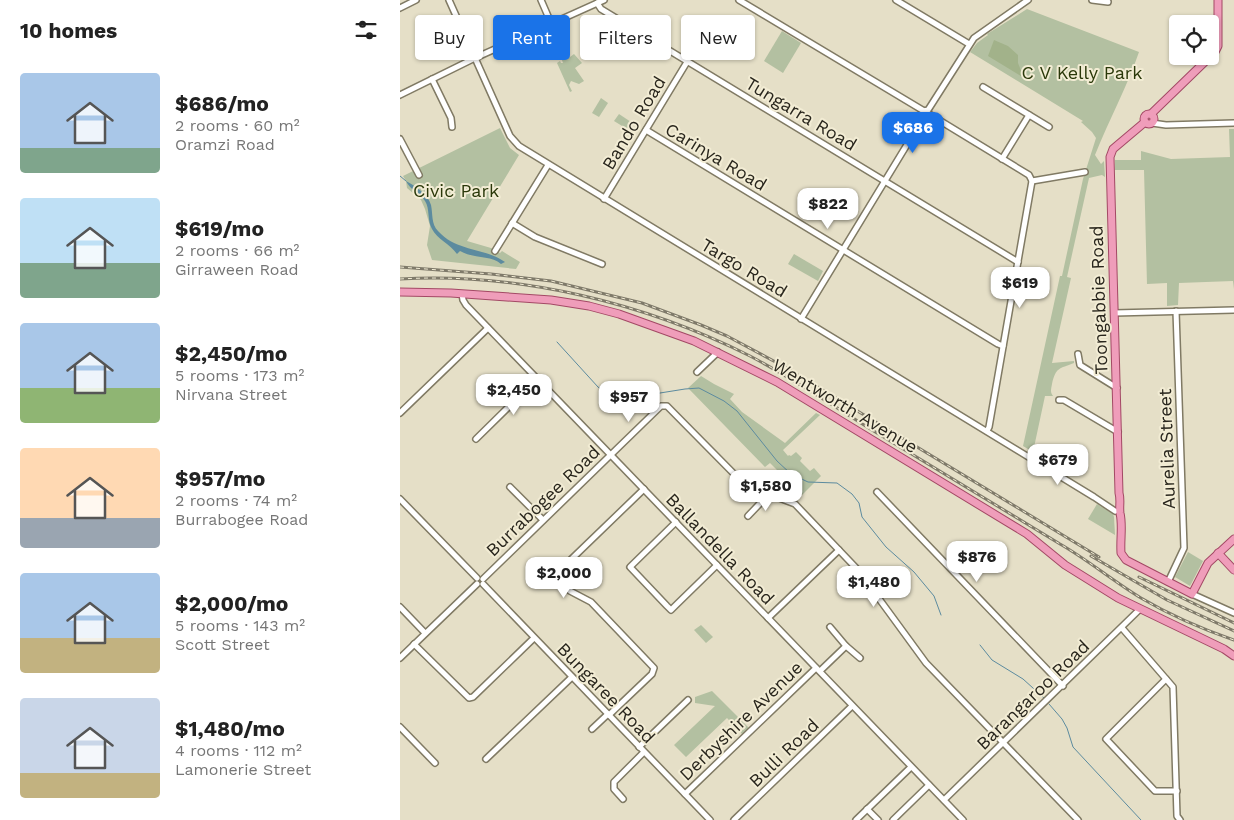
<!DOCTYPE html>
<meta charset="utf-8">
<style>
body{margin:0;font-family:"Work Sans",sans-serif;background:#f2f2f2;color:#222;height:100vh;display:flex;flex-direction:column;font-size:19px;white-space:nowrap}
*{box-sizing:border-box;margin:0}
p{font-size:16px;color:#767676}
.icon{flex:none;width:28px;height:28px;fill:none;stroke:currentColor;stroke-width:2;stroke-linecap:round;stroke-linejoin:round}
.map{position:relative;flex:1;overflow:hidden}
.panel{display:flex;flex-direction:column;background:#fff;width:400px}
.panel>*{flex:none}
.guide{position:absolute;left:15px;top:15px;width:475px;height:45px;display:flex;gap:10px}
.fabs{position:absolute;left:769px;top:15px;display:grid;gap:10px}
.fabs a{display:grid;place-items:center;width:50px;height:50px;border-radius:5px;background:#fff;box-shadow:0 1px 4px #0004;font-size:25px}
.price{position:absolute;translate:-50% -42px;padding:0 11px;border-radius:10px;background:#fff;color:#222;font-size:16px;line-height:32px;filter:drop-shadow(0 1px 2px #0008)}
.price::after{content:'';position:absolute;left:50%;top:30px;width:15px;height:11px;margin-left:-8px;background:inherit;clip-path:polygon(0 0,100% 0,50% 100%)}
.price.on{background:#1a73e8;color:#fff}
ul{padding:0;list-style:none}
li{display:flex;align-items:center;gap:15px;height:125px;padding:0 20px}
li span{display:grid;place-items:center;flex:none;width:140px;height:100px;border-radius:5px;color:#555}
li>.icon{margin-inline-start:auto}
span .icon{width:60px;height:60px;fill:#fffc;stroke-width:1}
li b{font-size:21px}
h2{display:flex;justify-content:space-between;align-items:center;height:60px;padding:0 20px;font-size:21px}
.chip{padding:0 18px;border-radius:5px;background:#fff;box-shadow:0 1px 4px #0004;font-size:18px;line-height:45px}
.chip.on{background:#1a73e8;color:#fff}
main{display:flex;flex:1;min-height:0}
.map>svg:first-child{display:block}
.green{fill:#b3c0a1}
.forest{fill:#a2b28a}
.water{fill:#5c8b9f}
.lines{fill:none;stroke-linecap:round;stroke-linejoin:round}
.stream{stroke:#5c8b9f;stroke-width:1}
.minor-casing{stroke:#807a64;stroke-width:8}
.major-casing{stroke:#a34965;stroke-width:9}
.minor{stroke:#fff;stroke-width:5}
.major{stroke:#ef9dba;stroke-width:7}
.rail-casing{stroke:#7f7a6a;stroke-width:3}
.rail{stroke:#f2ecd4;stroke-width:1;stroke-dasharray:4;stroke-linecap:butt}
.labels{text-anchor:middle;stroke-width:4;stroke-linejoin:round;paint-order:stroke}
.park-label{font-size:18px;fill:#2a3809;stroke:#f2ecd4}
.street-label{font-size:18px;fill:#29261d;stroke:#f2ecd4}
</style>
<main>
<section class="panel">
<h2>10 homes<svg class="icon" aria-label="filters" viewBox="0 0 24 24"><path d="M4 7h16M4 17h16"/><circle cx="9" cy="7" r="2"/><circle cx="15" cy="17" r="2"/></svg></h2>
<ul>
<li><span style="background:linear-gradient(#a9c7e8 75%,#7fa58c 0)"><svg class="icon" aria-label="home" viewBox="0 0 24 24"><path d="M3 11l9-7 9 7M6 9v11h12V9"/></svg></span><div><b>$686/mo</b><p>2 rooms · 60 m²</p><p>Oramzi Road</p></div></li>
<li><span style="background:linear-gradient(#bfe0f5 65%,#7fa58c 0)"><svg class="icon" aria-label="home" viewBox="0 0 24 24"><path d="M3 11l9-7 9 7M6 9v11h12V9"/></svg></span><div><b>$619/mo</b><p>2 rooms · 66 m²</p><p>Girraween Road</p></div></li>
<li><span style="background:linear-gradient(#a9c7e8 65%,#8fb573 0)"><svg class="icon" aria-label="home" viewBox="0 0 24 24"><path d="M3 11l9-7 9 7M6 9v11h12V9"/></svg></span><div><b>$2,450/mo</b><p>5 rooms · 173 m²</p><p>Nirvana Street</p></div></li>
<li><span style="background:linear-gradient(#ffd9b3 70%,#9aa5b1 0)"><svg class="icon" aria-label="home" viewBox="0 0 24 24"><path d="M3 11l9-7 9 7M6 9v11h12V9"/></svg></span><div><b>$957/mo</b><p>2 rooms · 74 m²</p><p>Burrabogee Road</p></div></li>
<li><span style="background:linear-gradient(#a9c7e8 65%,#c2b280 0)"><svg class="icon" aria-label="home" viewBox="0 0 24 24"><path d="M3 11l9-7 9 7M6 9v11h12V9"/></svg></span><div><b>$2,000/mo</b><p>5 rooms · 143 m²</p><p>Scott Street</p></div></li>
<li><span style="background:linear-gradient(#c9d6e8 75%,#c2b280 0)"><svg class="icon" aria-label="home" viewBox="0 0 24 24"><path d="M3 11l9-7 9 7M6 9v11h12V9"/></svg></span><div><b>$1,480/mo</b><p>4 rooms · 112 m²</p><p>Lamonerie Street</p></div></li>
</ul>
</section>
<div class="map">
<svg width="834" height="820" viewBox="0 0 834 820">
<rect width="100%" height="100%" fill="#e5dfc7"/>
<g class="green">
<path d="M627,9L739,52C727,87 709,120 695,155L701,164L704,161L705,177L702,175L689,178L667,277L671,278L652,363L674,361V363C659,369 656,367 652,384C651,390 650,392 653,396H645L633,452L623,446L660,276H662L683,179L696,138L692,132L681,122L683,121L570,52L577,43L588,35L587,34Z"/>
<polygon points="382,31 401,43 383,73 364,61"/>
<polygon points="165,51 170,57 174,54 182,63 175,68 184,81 179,84 171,81 169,85 172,91 170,92 157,63 160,61 161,63 163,63 160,55"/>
<polygon points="201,98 208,103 199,117 192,113"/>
<polygon points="219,114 231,122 227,129 214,121"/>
<polygon points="100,128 110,148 119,155 67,241 91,248 100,253 102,251 120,262 116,269 32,260 27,245 30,226 25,209 21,200 7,188 6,181 3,176"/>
<polygon points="829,129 834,129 834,289 833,281 779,283 778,305 767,306 767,283 747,284 744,170 715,170 715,160 741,160 741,151 771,159 830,157"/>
<polygon points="394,254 423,271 418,281 388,264"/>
<polygon points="301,376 314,384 334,394 330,399 342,412 385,443 416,413 420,415 383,450 388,456 389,455 391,456 396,452 402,458 400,461 410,471 414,468 421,476 402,495 370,463 365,467 288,388"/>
<polygon points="697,504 713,514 714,517 715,535 688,519"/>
<polygon points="788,552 803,561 790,586 775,577"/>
<polygon points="301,625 313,637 306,643 294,630"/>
<polygon points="312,691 349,728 342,734 327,718 286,757 274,745 315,706 295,703 295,697"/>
</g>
<polygon class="forest" points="594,40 608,46 618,55 618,63 624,78 588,56"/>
<path class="water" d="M6,181C15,186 28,194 31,205C33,214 31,224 38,231C57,252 83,247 105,262L101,264C91,255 74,259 60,251L57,254C50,244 37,239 32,229C27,221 30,208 25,201C20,193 10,190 6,181Z"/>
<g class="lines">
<g class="stream">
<polyline points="0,176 6,181"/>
<polyline points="157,342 198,387 211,397 220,395 235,397 285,389 299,388 324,401 337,411 377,461 391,474 408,482 437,483 452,494 459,503 462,517 486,547 514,572 534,596 541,615"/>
<polyline points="580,645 592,660 623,679 644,698"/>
<polyline points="649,704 662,719 667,728 673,747 741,820"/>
</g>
<g class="minor-casing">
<g id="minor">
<polyline points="49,0 110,136 119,146 694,497 715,511"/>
<polyline points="141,0 151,23"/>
<polyline points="339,0 524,111"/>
<polyline points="496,0 569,44"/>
<polyline points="692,0 708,2"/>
<polyline points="197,3 201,9 618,262"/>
<polyline points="0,8 16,0"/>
<polyline points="32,79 51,118 52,127"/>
<polyline points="583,87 649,127"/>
<polyline points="0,95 75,58 204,0"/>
<polyline points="529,114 629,175 632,181 589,427 587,431"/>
<polyline points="752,123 766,125 834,123"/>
<polyline points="246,130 598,344 603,346"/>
<polyline points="0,139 19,175"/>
<polyline points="602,159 629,115"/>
<polyline points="632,181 685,172"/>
<polyline points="204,199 287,62"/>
<polyline points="112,223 135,237 202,264"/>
<polyline points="95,251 148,165"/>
<polyline points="62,294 63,300 66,305 563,820"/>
<polyline points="714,313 834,310"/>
<polyline points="401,319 525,115 524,111 528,110 574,38 628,0"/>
<polyline points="678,354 680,365 717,388"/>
<polyline points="297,372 318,352"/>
<polyline points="659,400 664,400 718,432"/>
<polyline points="0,413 88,328"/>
<polyline points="76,439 137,379"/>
<polyline points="110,487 143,520"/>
<polyline points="477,492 663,686"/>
<polyline points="0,499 77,578"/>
<polyline points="348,516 369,494"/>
<polyline points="276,522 230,567 267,606 271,610 275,606 317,565"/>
<polyline points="83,579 261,406 267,406 345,485 395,504 458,570 526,663 678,820"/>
<polyline points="768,582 784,548 776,311"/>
<polyline points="83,584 310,820"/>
<polyline points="792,594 834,613"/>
<polyline points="0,607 25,633"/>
<polyline points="368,618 439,550"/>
<polyline points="430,627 446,646 460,658"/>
<polyline points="722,628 773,687 777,816 780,820"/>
<polyline points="14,644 69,698 73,697 134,638"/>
<polyline points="0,658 77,584"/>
<polyline points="420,671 446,646"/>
<polyline points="766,679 706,739 755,791 777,791"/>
<polyline points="209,715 252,674 254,668 191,602 170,591 157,579 156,574 244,489"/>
<polyline points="0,727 35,763"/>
<polyline points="192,729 208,714"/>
<polyline points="239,747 288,700"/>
<polyline points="86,759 172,677"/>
<polyline points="285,794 416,668"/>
<polyline points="223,799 214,789 214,782 244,752"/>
<polyline points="544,800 740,609"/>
<polyline points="467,809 478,820"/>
<polyline points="334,820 452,706"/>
<polyline points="456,820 511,767"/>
<polyline points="493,820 529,785"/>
</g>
</g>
<g class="major-casing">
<g id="major">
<circle cx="749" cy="119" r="5"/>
<polyline points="751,114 815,52 818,46 818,0"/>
<path d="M745,122L713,149L710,157L719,493C721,500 719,506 720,513C723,526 720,539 721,553L726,560L792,594L808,563L834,539"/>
<polyline points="0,292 51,293 151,300 189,306 219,314 294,341 377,382 627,534 665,565 718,598 824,649 834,656"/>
<polyline points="818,553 834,570"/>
</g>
</g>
<use href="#minor" class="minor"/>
<use href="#major" class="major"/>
<g class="rail-casing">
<g id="rail">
<polyline points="0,267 91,274 151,281 242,303 301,325 327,336 383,366 699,557"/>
<path d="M0,279C118,272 245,303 350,356C394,379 435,407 477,433C538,470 599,507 660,544C688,560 713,581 741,598C770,615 802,629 834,640"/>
<polyline points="691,556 767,600 834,631"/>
<polyline points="739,577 834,623"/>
</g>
</g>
<use href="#rail" class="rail"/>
</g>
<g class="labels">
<g class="park-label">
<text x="682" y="79">C V Kelly Park</text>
<text x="56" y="197">Civic Park</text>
</g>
<g class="street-label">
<text transform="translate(401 114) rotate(31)" y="6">Tungarra Road</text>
<text transform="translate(234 123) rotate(-59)" y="6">Bando Road</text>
<text transform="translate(316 157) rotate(31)" y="6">Carinya Road</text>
<text transform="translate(344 268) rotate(31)" y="6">Targo Road</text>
<text transform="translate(699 300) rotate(-92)" y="6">Toongabbie Road</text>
<text transform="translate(445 406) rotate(31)" y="6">Wentworth Avenue</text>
<text transform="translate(767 449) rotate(-92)" y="6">Aurelia Street</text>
<text transform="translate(143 501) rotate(-44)" y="6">Burrabogee Road</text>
<text transform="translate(320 549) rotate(46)" y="6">Ballandella Road</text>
<text transform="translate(206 693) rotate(46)" y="6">Bungaree Road</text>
<text transform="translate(633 695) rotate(-44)" y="6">Barangaroo Road</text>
<text transform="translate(341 721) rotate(-44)" y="6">Derbyshire Avenue</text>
<text transform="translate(384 753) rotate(-44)" y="6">Bulli Road</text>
</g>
</g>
</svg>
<div class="fabs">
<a><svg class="icon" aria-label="locate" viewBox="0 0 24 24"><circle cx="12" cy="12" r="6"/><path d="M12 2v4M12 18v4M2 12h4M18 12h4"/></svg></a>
</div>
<b class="price on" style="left:513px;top:154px">$686</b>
<b class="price" style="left:428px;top:230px">$822</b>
<b class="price" style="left:620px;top:309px">$619</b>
<b class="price" style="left:114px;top:416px">$2,450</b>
<b class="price" style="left:229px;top:423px">$957</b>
<b class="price" style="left:658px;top:486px">$679</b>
<b class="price" style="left:366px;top:512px">$1,580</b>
<b class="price" style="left:577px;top:583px">$876</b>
<b class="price" style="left:164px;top:599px">$2,000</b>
<b class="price" style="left:474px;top:608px">$1,480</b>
<div class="guide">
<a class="chip">Buy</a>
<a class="chip on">Rent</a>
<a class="chip">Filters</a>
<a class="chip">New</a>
</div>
</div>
</main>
